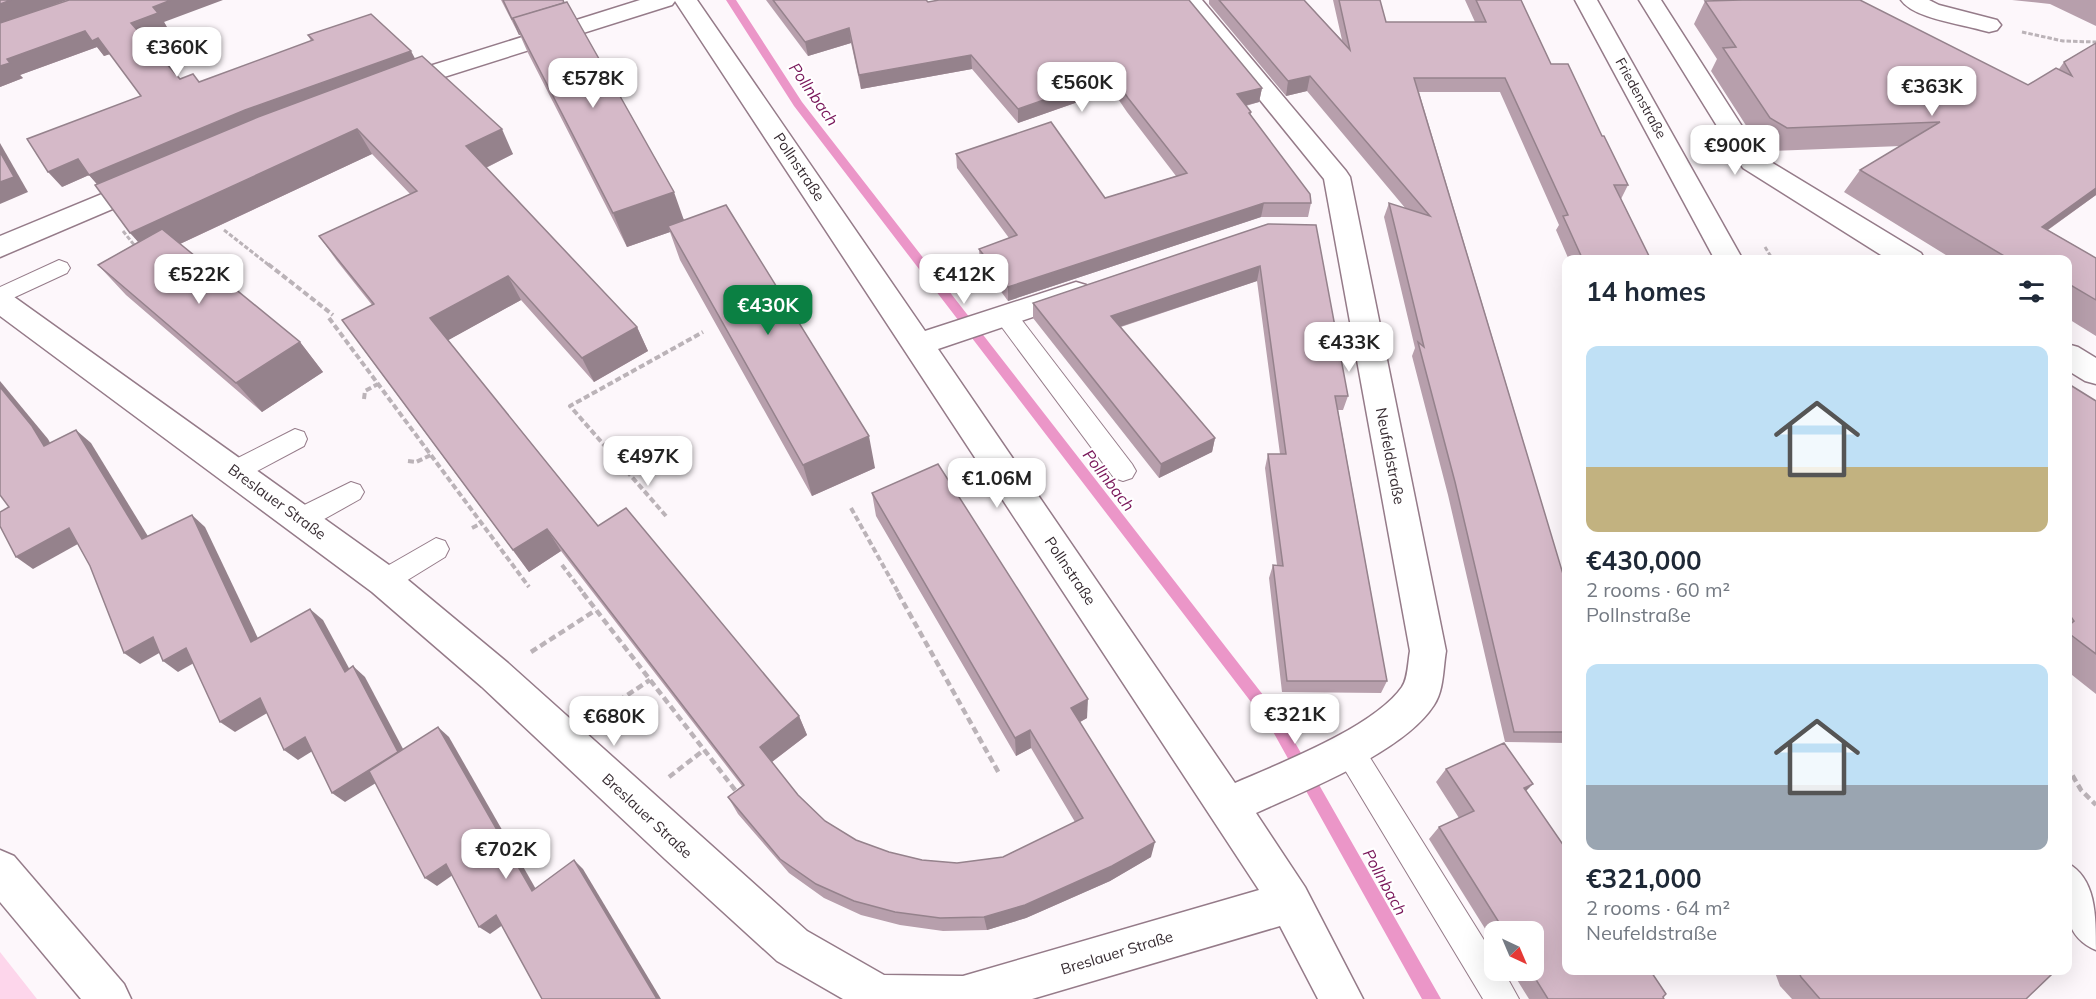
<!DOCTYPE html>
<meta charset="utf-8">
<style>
body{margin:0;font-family:Mulish,sans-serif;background:#f2f2f3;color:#1f2937;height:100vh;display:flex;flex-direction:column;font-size:22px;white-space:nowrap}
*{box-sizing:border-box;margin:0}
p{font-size:20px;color:#747a83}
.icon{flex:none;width:33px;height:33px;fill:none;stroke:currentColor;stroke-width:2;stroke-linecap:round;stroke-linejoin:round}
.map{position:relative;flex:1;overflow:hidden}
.details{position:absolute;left:1562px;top:255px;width:510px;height:720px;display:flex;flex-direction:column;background:#fff;border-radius:12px;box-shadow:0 6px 24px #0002}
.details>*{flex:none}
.needle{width:39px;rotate:136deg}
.controls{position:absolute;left:1484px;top:921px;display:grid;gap:12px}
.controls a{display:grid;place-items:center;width:60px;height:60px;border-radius:12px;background:#fff;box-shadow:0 6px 24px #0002;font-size:30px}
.price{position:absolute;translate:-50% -51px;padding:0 14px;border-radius:12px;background:#fff;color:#222;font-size:20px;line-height:39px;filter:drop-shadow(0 2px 3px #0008)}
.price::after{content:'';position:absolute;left:50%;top:36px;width:18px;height:14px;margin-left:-9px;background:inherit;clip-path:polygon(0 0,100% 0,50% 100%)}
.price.current{background:#0b8043;color:#fff}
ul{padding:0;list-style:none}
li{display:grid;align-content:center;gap:12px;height:318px;padding:0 24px}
li span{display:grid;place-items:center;height:186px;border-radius:12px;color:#555}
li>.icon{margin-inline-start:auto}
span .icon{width:108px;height:108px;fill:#fffc;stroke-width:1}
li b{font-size:26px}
h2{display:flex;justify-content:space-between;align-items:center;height:72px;padding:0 24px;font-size:26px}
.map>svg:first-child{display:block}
.green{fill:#fdd6eb}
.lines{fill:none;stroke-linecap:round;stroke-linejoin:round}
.stream{fill:#eb96c8;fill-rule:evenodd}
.service-casing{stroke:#957b89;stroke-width:2}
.minor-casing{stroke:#957b89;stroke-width:3}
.tertiary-casing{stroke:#957b89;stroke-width:3}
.path-far2{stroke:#bbb3b8;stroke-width:3;stroke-dasharray:4.5 2;stroke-linecap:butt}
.path-far1{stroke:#bbb3b8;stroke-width:4;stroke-dasharray:6 3;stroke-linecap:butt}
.path{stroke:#bbb3b8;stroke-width:4.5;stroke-dasharray:7 4;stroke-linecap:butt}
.service{fill:#fff;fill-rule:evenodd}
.minor{fill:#fff;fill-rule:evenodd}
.tertiary{fill:#fff;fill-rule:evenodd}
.wall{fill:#b79fac}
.shaded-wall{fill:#95828c}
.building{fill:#d5b9c8;stroke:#95828c;stroke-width:1.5}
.labels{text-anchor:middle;stroke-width:4.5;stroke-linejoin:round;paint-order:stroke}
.far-street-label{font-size:14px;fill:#372c32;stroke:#fff}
.street-label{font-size:15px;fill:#372c32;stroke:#fff}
.water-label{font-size:16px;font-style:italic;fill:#781559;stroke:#fff}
</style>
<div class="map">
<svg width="2096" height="999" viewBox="0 0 2096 999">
<rect width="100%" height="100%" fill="#fdf7fb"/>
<polygon class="green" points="0,952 37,999 0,999"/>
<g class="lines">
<polygon class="stream" points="726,0 736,0 802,102 1281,718 1441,999 1422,999 1271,728 794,106"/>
<g class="service-casing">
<g id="service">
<polygon points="59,260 67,263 70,268 67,273 0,304 0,287"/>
<polygon points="1006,308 1014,310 1132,464 1136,471 1132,478 1123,481 1114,478 998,322 995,316 998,310"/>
<polygon points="295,429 304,432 307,439 304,446 244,478 235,481 226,478 222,471 226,464"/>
<polygon points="351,482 360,485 364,492 360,499 310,527 301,530 292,527 288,519 292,511"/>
<polygon points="436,538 445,541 449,549 445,557 393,589 384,593 375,589 371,581 375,573"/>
<polygon points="1349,736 1359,740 1494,956 1494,970 1503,970 1519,999 1483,999 1339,760 1334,750 1339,740"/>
</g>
</g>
<g class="minor-casing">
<g id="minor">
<path d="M640,0H697L925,331L1076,282L1086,285L1090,292L1086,299L938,349L1235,783C1281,763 1374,727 1402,687C1408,679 1408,661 1410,651L1324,179L1179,0H1202L1346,171L1350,177L1446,651C1443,668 1444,690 1434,705C1404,752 1306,790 1256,813L1305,887L1363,999H1318L1280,926L1032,999H843L777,961L665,859L482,687L372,592L0,316V291L10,294L396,570L508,663L807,931L884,975L963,976L1259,890L675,1L672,5L406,89L397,91L388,89L385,84L388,79Z"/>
<polygon points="1575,0 1597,0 1743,260 1715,260"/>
<polygon points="1639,0 1661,0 1761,156 1921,253 1925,260 1889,260 1743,168"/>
<path d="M1901,0H1929L1939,5L1997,20L2001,25L1997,30L1989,32L1981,30C1960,24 1913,18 1901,0Z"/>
<polygon points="148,175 157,178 161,184 157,190 0,257 0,236"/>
<polygon points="2067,344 2078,347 2096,358 2096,384 2085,381 2067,370"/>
<path d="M2067,863C2096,878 2096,915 2096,950C2058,934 2067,897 2067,863Z"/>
</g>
</g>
<g class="tertiary-casing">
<polygon id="tertiary" points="0,850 14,856 124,984 131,999 81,999 0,902"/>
</g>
<g class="path-far2">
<polyline points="2022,32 2063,41 2096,42"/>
<polyline points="224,230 270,266"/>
<polyline points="123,231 135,246"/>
<polyline points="1765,247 1773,260"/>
</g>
<g class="path-far1">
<polyline points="268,264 333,315"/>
<polyline points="329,318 529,587"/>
<polyline points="364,399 365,391 378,384"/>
<polyline points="408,461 416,462 431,455"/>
<polyline points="851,508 899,594"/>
<polyline points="666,516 570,406 703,332"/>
<polyline points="472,528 482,523"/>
<polyline points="562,565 584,594"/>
</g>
<g class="path">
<polyline points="583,593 739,795"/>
<polyline points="898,593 1000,775"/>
<polyline points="531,652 596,610"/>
<polyline points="600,713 650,680"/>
<polyline points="2067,766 2081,790 2096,805"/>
<polyline points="669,777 704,750"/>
</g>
<use href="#service" class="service"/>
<use href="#minor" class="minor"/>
<use href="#tertiary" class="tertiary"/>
</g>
<g class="wall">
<polygon points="0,0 67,0 16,18 164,22 168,29 144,38 180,79 199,82 311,41 308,35 415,59 513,154 486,168 637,327 648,351 594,382 521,300 448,340 598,526 799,716 807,735 772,762 798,795 825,821 856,840 889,852 922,860 957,863 1003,857 1075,822 1031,748 1016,756 876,516 872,493 1087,718 1080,722 1151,857 1110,881 1026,918 987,930 943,931 900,925 861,915 824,898 789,873 738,814 728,797 742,786 561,551 529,572 360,345 372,305 337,261 319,236 410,194 372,154 180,244 300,342 323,372 262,412 126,295 98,265 138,242 97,184 89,175 62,187 141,96 110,54 104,56 97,47 20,75 23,78 0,87"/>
<polygon points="501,0 563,0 684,220 875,468 812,496 680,260 670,232 627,247 528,53 520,35 519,35"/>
<polygon points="766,0 926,0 928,2 1262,88 1259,102 1246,106 1251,112 1251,115 1311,203 1308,217 1261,217 1008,301 980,263 979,249 1009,238 957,168 956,154 1105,198 1176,176 1127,112 1112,90 1018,123 972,69 861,89 851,43 808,56"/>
<polygon points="1209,0 1304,0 1342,40 1333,0 1380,0 1386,22 1475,22 1465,0 1521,0 1551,64 1602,136 1628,185 1621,199 1651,260 1569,260 1556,230 1559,225 1500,92 1419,92 1566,584 1566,743 1505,742 1448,495 1412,356 1415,348 1384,217 1389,203 1406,209 1307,91 1286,96 1209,4"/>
<polygon points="2012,0 2096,0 2096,26 2050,4"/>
<polygon points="1705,1 2028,85 2059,69 2064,62 2096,43 2096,195 2048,230 2096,258 2096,336 2067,318 2067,260 1954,260 1844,192 1860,170 1901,146 1773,151 1756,141 1711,71 1717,59 1694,24"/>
<polygon points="1268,224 1348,396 1343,410 1338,410 1387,681 1381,693 1282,692 1269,578 1273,565 1277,565 1265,468 1268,454 1280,454 1257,281 1121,327 1215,438 1212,452 1159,478 1033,318 1033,303"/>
<polygon points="2067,383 2096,401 2096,694 2067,671"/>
<polygon points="1446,769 1526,791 1664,999 1529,999 1511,970 1533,970 1533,932 1494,932 1494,943 1429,839 1439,827 1459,818 1436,782"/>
<polygon points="1774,970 2050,970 2026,999 1792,999 1780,986"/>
</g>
<g class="shaded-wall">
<polygon points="11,0 67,0 0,24 0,4"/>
<polygon points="171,0 223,0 164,22 168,29 143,38 131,23 153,7"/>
<polygon points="512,19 514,19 520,35 519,35"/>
<polygon points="849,28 851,43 808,56 805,42"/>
<polygon points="85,31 98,38 110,54 104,56 97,47 20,75 23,78 0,87 0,66 7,59"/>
<polygon points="411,51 419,66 102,190 89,175 62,187 48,172 78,159 245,110"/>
<polygon points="971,55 972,69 861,89 859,75"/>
<polygon points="1113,76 1112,90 1018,123 1018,109"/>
<polygon points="1310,76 1307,91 1286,96 1288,81"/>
<polygon points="1262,88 1259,102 1235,108 1237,94"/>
<polygon points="357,129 372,154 152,257 130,233"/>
<polygon points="502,129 513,154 479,171 466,146"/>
<polygon points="0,143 28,192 0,204"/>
<polygon points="2096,188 2096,195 2021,249 2042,227"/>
<polygon points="674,192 686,226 668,226 670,232 627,247 613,213"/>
<polygon points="1264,203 1261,217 1008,301 1008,287"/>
<polygon points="1260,266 1257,281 1110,330 1111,316"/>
<polygon points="508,276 521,300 445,342 430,318"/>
<polygon points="637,327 648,351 594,382 582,358"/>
<polygon points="300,342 323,372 262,412 236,383"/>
<polygon points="0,381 48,439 59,459 44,446 0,387"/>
<polygon points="76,430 91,443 157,551 142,539"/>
<polygon points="869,436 875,468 812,496 803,465"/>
<polygon points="1215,438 1212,452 1159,478 1161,464"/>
<polygon points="192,515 205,527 265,653 251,642"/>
<polygon points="69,528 85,540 33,569 16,557"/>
<polygon points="547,529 561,551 529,572 513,550"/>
<polygon points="310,609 323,620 357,683 345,672"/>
<polygon points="153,637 168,648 140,664 124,653"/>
<polygon points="186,648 201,659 178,672 163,661"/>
<polygon points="353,666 365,677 410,762 345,802 332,793"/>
<polygon points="260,698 274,709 235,732 220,722"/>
<polygon points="1088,699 1087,718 1071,727 1071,708"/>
<polygon points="799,716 807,735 769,764 760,747"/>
<polygon points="438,727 449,737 541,898 532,891"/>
<polygon points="1030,730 1031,748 1016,756 1015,738"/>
<polygon points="305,737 319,747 298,760 284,750"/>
<polygon points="1533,784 1521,796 1524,788"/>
<polygon points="1155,842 1151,857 1110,881 1026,918 987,930 984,917"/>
<polygon points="574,860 583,869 661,999 657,999"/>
<polygon points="446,864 457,872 437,886 425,878"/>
<polygon points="496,915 507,922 490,934 479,927"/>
</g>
<g class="building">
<polygon points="0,0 11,0 0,4"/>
<polygon points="69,0 171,0 153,7 158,13 131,23 180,79 193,74 199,82 313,40 308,35 371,14 411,51 245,110 89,175 78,159 48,172 27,139 141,96 98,38 92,41 85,31 7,59 10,63 0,66 0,23"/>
<polygon points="503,0 563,0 564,3 512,19"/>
<polygon points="773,0 926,0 928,2 939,0 1189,0 1262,88 1237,94 1251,112 1249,113 1310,194 1311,203 1264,203 1008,287 979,249 1017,235 956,154 1051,122 1105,198 1187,173 1128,98 1113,76 1018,109 971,55 859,75 849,28 805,42"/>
<polygon points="1219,0 1304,0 1350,50 1339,0 1380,0 1386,22 1486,22 1476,0 1521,0 1551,64 1568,64 1602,136 1604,136 1628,185 1614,185 1651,260 1583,260 1563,216 1568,215 1505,78 1414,78 1566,584 1566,732 1514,732 1455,482 1418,342 1424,347 1389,203 1430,216 1310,76 1288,81"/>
<polygon points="1742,0 1860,0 2028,85 2056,68 2072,76 2064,62 2096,43 2096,188 2042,227 2096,258 2096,300 2067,283 2067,260 2011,260 1860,170 1940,122 1787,128 1770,118 1723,48 1736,47 1705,1"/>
<polygon points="567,2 674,192 613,213 513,18"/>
<polygon points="422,56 502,129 466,146 637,327 582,358 508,276 430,318 598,526 626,508 799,716 760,747 798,795 825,821 856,840 889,852 922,860 957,863 1003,857 1083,818 1030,730 1015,738 872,493 938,464 1088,699 1071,708 1155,842 1112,866 1025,905 984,917 940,918 895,912 854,901 816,884 780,859 728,797 744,785 547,529 513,550 342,320 374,304 319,236 417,191 357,129 130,233 95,185 258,117"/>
<polygon points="0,152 14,177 0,182"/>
<polygon points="726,205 869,436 803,465 668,226"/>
<polygon points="1268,224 1316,225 1348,396 1335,396 1387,681 1287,681 1273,565 1283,566 1268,454 1286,454 1260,266 1111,316 1215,438 1161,464 1033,303"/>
<polygon points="162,229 300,342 236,383 98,265"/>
<polygon points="2067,383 2096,401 2096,654 2067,632 2067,627 2074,621 2067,611"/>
<polygon points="0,387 32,426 44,446 76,430 142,539 192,515 251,642 310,609 345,672 353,666 398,752 332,793 305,737 284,750 260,698 220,722 186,648 163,661 153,637 124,653 90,566 69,528 16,557 0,526 0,512 9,507 0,495"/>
<polygon points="438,727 532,891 574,860 657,999 542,999 496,915 479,927 446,864 425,878 369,771"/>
<polygon points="1504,743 1533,784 1524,788 1566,849 1566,970 1650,970 1666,994 1663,997 1664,999 1548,999 1530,970 1533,970 1533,932 1505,932 1439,827 1474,811 1446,769"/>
<polygon points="1798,970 2050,970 2052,974 2026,999 1820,999 1801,977"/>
</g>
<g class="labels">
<g class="far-street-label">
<text transform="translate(1641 98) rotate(61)" y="5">Friedenstraße</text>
</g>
<g class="street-label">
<text transform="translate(799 167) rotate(56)" y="5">Pollnstraße</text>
<text transform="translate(1390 456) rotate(79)" y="5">Neufeldstraße</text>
<text transform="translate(277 502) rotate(36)" y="5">Breslauer Straße</text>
<text transform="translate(1070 571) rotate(56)" y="5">Pollnstraße</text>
<text transform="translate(647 816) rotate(43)" y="5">Breslauer Straße</text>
<text transform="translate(1117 953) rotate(-17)" y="5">Breslauer Straße</text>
</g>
<g class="water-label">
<text transform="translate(814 94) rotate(55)" y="6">Pollnbach</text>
<text transform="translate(1109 480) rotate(52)" y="6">Pollnbach</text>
<text transform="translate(1385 882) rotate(61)" y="6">Pollnbach</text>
</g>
</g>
</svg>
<div class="controls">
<a><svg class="needle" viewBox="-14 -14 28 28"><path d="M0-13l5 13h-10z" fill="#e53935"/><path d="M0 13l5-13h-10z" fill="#747a83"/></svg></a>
</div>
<b class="price" style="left:177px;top:78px">€360K</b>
<b class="price" style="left:593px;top:109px">€578K</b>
<b class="price" style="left:1082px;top:113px">€560K</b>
<b class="price" style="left:1932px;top:117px">€363K</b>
<b class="price" style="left:1735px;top:176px">€900K</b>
<b class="price" style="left:199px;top:305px">€522K</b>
<b class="price" style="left:964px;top:305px">€412K</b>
<b class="price current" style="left:768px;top:336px">€430K</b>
<b class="price" style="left:1349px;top:373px">€433K</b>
<b class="price" style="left:648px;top:487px">€497K</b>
<b class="price" style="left:997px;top:509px">€1.06M</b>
<b class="price" style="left:1295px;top:745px">€321K</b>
<b class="price" style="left:614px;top:747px">€680K</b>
<b class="price" style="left:506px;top:880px">€702K</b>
<section class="details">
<h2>14 homes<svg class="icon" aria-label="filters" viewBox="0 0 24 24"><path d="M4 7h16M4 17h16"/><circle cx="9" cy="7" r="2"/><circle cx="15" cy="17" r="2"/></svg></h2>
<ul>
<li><span style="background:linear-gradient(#bfe0f5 65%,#c2b280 0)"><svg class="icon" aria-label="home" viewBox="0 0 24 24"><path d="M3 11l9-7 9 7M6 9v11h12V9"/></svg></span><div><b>€430,000</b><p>2 rooms · 60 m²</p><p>Pollnstraße</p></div></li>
<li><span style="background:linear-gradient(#bfe0f5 65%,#9aa5b1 0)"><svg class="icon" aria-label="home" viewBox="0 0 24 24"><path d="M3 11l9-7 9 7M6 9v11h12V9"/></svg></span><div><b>€321,000</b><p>2 rooms · 64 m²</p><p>Neufeldstraße</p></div></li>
</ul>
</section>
</div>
